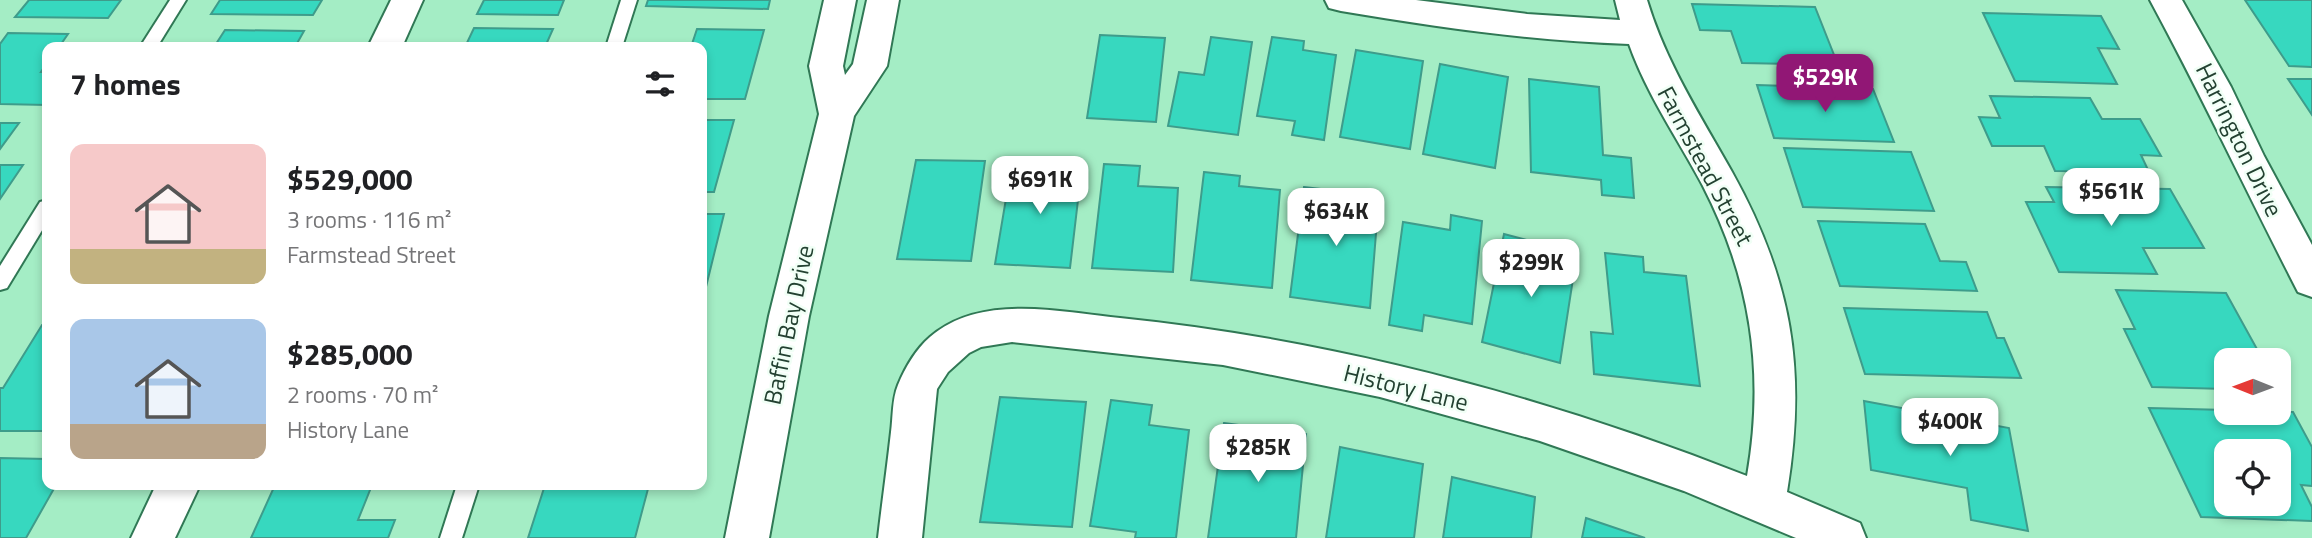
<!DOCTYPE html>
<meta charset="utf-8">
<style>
body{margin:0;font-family:"Titillium Web",sans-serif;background:#f2f2f2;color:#202124;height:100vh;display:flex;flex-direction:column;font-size:26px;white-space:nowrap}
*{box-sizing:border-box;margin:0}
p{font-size:23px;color:#757577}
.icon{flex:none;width:38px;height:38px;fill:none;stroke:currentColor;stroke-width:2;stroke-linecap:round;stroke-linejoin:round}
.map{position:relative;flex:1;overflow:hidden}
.sheet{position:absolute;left:42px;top:42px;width:665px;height:448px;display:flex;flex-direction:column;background:#fff;border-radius:14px;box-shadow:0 4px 10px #0003}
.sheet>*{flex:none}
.needle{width:46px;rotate:271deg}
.fabs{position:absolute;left:2214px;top:348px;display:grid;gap:14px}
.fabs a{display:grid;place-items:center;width:77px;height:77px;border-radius:14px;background:#fff;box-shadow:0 4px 10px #0003;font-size:35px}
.price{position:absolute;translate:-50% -60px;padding:0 16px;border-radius:14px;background:#fff;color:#222;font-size:23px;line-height:46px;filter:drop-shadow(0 2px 4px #0008)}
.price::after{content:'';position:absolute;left:50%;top:42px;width:21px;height:16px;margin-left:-10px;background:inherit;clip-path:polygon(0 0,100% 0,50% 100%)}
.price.current{background:#911775;color:#fff}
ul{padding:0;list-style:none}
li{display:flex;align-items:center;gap:21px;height:175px;padding:0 28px}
li span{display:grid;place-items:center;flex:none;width:196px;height:140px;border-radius:14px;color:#555}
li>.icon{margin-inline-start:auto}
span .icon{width:84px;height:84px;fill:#fffc;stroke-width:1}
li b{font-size:30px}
h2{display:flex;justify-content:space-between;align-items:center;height:84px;padding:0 28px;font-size:30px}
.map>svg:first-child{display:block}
.building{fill:#37d8bf;stroke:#3e9c8b;stroke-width:2;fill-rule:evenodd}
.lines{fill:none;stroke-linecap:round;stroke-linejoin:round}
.service-casing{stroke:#307855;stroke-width:4}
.minor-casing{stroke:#307855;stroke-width:4}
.tertiary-casing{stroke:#307855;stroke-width:4}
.service{fill:#fff;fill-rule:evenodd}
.minor{fill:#fff;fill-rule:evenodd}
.tertiary{fill:#fff;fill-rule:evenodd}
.labels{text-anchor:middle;stroke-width:5;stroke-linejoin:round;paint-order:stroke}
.street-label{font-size:24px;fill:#234131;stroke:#f1fff6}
</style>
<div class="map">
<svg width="2312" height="538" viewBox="0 0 2312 538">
<rect width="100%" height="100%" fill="#a4edc5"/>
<g class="building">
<polygon points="29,0 121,0 108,18 15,17"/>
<polygon points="220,0 322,0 313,15 211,14"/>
<polygon points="484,0 564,0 558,15 477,14"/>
<polygon points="648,0 770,0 768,9 646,6"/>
<polygon points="2245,0 2312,0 2312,67 2289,66"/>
<polygon points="1692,4 1815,7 1838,65 1742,63 1731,31 1700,30"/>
<polygon points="1983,13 2101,16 2119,49 2098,48 2117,84 2015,81"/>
<polygon points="474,28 553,29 545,47 465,47"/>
<polygon points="697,29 764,30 745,99 702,99 702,47 691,47"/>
<polygon points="225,30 304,31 295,47 214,47"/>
<polygon points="8,33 68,34 59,47 47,47 47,63 41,72 47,72 47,105 0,104 0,44"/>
<polygon points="1100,35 1165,38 1156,122 1087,118"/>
<polygon points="1211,37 1252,42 1238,135 1168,126 1179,72 1204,75"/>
<polygon points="1272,37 1304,41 1303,50 1336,55 1324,140 1292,135 1295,121 1257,116"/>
<polygon points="1356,50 1423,61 1410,149 1340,137"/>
<polygon points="1440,64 1508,77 1495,168 1423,154"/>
<polygon points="1529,79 1599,87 1603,155 1631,158 1634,198 1602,195 1601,180 1531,172"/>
<polygon points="2288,79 2312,79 2312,115"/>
<polygon points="1757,85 1873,89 1894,142 1774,138"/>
<polygon points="1990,96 2090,98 2102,119 2140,119 2161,156 2141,155 2149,172 2055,171 2044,146 1992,146 1979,117 2000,118"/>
<polygon points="702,120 734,120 714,192 702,192"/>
<polygon points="0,123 19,123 0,149"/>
<polygon points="1784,148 1911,152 1934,211 1803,207"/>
<polygon points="916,160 985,161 971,261 897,259"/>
<polygon points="1012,163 1082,166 1070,268 995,264"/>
<polygon points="1104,164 1140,166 1138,186 1178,188 1173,272 1092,268"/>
<polygon points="0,165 23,165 0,199"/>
<polygon points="1204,172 1240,176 1239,186 1280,190 1272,288 1191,280"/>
<polygon points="1304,187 1379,196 1370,308 1290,297"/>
<polygon points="2046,187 2170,189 2204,248 2143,248 2157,274 2059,272 2026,202 2054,202"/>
<polygon points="702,214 724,214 702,303"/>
<polygon points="1451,215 1482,221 1472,324 1424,315 1422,331 1389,325 1403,222 1450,230"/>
<polygon points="1818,221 1925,224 1940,261 1966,262 1977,291 1840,286"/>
<polygon points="1504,234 1577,253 1560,363 1482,342"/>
<polygon points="1605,253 1643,257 1644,272 1686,276 1700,386 1594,374 1591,332 1613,334"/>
<polygon points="2116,290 2226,293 2263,360 2226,360 2226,389 2152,387 2124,329 2135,329"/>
<polygon points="1844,308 1987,312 1997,338 2004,338 2021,378 1865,374"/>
<polygon points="42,325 47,326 47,431 0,431 0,388 3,388"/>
<polygon points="1000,397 1086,402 1072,527 980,522"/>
<polygon points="1111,400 1152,405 1149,425 1189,430 1176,538 1135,538 1136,532 1090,526"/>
<polygon points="1864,401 2009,428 2028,531 1971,520 1967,488 1871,470"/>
<path d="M2149,408L2226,410V413L2293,412L2312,447V486L2301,485L2312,507V521L2201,517ZM2226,452H2278V504H2226Z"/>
<polygon points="1224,423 1306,434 1296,538 1208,538"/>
<polygon points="1340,447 1423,464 1414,538 1326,538"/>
<polygon points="0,458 47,459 47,485 56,485 26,538 0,538"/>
<polygon points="1452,477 1535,497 1531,538 1443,538"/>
<polygon points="275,485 372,485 358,520 395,520 388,538 251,538"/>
<polygon points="545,485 649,485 635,538 528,538"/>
<polygon points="1586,518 1645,538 1582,538"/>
</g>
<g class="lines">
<g class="service-casing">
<g id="service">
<polygon points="170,0 186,0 157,47 140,47"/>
<polygon points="621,0 637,0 622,47 606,47"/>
<polygon points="47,200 47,222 7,288 0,290 0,266 40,202"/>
<polygon points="457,485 479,485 462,538 440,538"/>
</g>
</g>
<g class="minor-casing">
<g id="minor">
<polygon points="391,0 423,0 402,47 368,47"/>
<path d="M1325,0H1416L1527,14L1620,20L1615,0H1647C1666,63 1700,115 1732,172C1792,280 1807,370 1787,492L1860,523L1866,538H1796L1684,491L1540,441L1380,397L1223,365L1012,342L981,347L969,353L948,372L937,389L922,538H878C882,503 887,468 891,432C893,418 892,399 898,385C905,368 916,349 930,337C981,293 1060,312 1120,318C1335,340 1546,397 1747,476C1765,373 1751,279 1703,186C1678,139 1647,95 1629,44C1532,41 1436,27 1341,11L1329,8Z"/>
<path d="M2150,0H2182L2231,87L2264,156L2312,245V297L2298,292C2248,195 2202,96 2150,0Z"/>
<polygon points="156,485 200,485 175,538 131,538"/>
</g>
</g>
<g class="tertiary-casing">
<polygon id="tertiary" points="824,0 856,0 843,66 845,75 853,64 867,0 899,0 887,66 854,116 809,316 769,538 725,538 769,316 819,114 809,66"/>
</g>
<use href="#service" class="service"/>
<use href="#minor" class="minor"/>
<use href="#tertiary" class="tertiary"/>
</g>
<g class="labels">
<g class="street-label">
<text transform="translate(2239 140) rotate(64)" y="8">Harrington Drive</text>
<text transform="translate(1705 166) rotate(62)" y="8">Farmstead Street</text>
<text transform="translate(789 325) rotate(-78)" y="8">Baffin Bay Drive</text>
<text transform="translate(1406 388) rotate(14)" y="8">History Lane</text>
</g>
</g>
</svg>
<div class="fabs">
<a><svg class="needle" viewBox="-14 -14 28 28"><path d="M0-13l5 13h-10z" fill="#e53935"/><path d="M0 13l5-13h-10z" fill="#757577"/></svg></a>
<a><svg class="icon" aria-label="locate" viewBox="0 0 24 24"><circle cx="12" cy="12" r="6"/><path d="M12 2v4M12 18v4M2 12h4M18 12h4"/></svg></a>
</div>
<b class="price current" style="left:1825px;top:114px">$529K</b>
<b class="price" style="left:1040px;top:216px">$691K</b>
<b class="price" style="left:2111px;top:228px">$561K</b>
<b class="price" style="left:1336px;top:248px">$634K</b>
<b class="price" style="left:1531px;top:299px">$299K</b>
<b class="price" style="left:1950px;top:458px">$400K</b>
<b class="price" style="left:1258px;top:484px">$285K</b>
<section class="sheet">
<h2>7 homes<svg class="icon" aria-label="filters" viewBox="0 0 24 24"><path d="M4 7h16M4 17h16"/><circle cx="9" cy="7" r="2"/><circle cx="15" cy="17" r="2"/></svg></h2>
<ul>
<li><span style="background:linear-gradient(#f6c9c9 75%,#c2b280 0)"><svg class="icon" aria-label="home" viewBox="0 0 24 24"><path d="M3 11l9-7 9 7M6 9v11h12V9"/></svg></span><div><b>$529,000</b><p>3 rooms · 116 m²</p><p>Farmstead Street</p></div></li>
<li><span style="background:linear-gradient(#a9c7e8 75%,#b9a48a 0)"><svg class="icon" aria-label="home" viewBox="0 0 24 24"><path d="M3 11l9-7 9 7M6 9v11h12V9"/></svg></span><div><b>$285,000</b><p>2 rooms · 70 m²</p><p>History Lane</p></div></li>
</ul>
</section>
</div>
